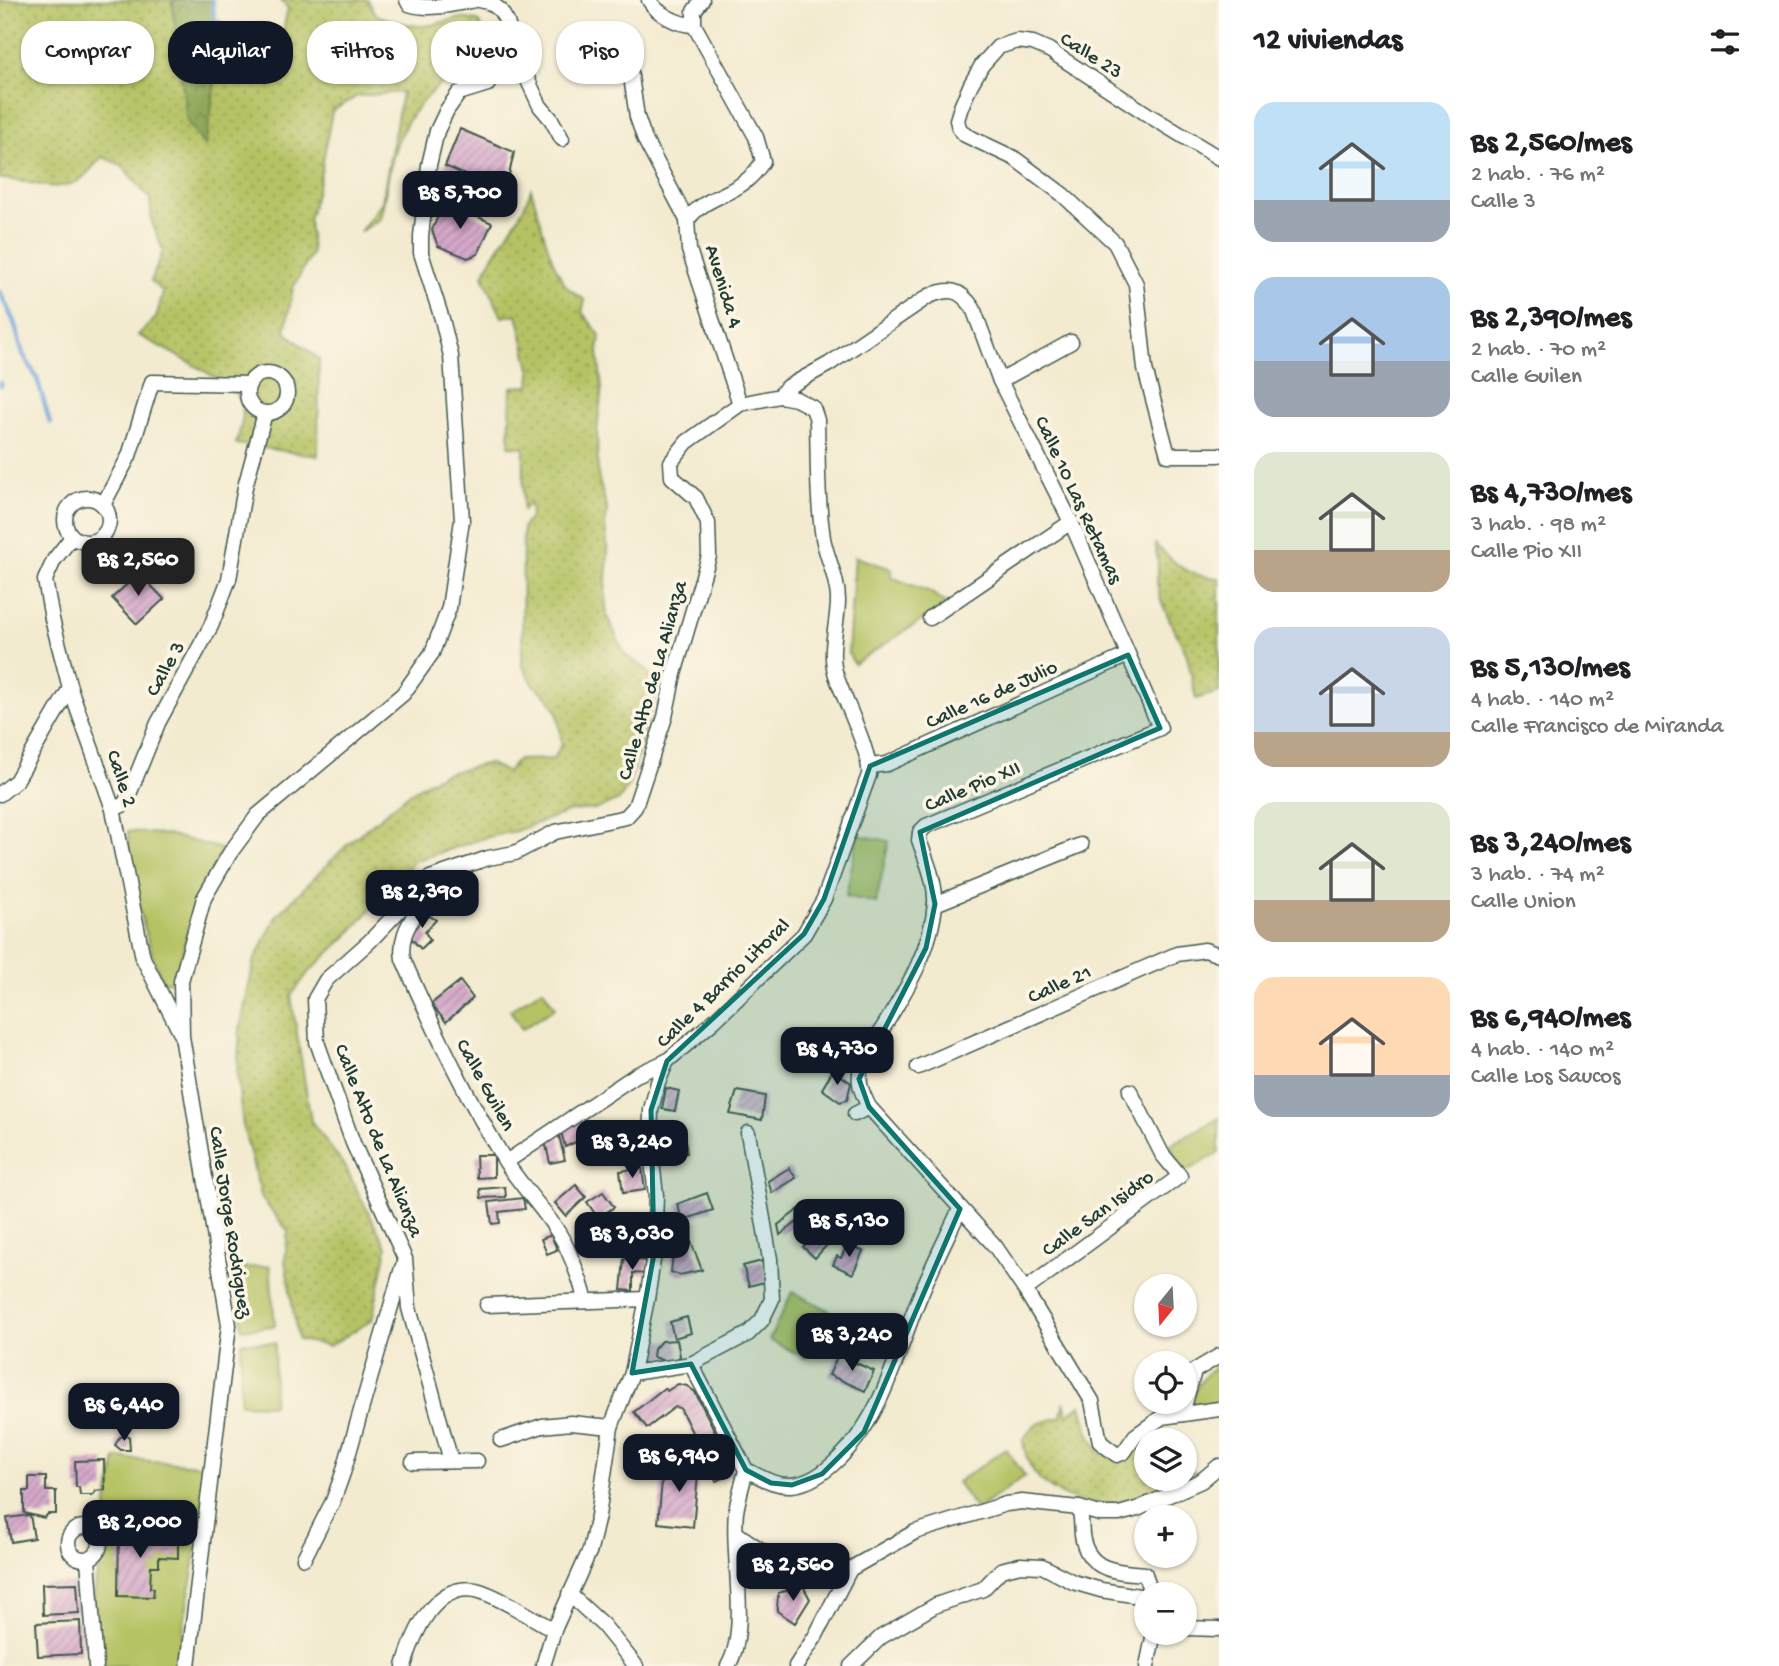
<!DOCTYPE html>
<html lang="es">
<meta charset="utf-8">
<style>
body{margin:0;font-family:"Gochi Hand",sans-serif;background:#f2f2f2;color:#202124;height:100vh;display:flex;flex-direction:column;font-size:26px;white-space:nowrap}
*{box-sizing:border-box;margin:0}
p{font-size:23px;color:#757577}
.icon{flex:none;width:38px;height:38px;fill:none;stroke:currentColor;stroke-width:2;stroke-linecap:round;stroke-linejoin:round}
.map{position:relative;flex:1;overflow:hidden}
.drawer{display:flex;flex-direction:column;background:#fff;width:560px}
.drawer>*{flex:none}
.guide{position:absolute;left:21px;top:21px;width:665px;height:63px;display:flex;gap:14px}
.needle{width:46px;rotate:198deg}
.buttons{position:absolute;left:1134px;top:1274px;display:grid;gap:14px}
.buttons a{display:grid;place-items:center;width:63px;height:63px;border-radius:50%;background:#fff;box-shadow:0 2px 5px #0004;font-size:35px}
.price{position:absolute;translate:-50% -60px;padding:0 16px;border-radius:14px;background:#111827;color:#fff;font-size:23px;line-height:46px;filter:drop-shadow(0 2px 4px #0008)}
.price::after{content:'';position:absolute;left:50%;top:42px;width:21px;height:16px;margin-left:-10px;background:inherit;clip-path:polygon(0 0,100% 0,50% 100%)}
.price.current{background:#222;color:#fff}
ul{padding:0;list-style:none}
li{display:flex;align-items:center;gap:21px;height:175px;padding:0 35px}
li span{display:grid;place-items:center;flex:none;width:196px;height:140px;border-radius:21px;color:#555}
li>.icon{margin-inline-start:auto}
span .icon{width:84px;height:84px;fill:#fffc;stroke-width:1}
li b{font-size:30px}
h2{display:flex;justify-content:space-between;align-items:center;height:84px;padding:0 35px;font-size:30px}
.chip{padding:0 24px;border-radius:28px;background:#fff;box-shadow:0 2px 5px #0004;font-size:24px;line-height:63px}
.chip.current{background:#111827;color:#fff}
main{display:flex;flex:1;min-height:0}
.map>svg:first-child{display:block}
.grass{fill:url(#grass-dots);stroke:#6a804c;stroke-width:2}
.forest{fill:url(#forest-crowns);stroke:#587247;stroke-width:2}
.park{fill:#b6c264;stroke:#6a804c;stroke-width:2}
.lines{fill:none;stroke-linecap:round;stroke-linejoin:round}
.stream{stroke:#6aa3da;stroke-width:4.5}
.building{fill:url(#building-hatch)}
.minor-casing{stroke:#3f574b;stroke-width:17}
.minor{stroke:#fff;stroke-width:14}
.marked{fill:#0f766e;fill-opacity:0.2;stroke:#0f766e;stroke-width:5;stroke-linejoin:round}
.labels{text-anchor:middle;stroke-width:7;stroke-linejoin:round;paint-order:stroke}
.street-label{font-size:21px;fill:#1f3d34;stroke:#fcf5e5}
</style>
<main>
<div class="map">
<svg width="1219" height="1666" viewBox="0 0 1219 1666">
<defs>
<pattern id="grass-dots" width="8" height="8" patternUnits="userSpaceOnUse" patternTransform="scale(1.75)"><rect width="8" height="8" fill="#b6c264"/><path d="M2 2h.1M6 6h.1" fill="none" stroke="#939f53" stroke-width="1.8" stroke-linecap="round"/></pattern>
<pattern id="forest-crowns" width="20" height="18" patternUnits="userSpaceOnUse" patternTransform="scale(1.75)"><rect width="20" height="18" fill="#90a85a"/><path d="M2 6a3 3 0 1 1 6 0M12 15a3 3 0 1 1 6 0" fill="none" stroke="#758a4b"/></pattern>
<pattern id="building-hatch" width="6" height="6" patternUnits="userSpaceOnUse" patternTransform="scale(1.75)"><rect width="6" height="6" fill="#d5a8ca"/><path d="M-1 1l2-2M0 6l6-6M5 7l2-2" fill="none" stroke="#ac8aa5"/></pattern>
</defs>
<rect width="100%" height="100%" fill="#fcf5e5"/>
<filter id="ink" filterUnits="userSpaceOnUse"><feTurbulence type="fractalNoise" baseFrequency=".0143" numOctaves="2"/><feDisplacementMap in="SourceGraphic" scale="14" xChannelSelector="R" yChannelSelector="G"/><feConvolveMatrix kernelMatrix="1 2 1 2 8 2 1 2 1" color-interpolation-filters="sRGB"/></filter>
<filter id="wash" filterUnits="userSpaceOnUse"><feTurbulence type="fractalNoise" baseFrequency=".00686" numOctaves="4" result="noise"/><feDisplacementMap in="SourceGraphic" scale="28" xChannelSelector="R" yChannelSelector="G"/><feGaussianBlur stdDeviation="1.57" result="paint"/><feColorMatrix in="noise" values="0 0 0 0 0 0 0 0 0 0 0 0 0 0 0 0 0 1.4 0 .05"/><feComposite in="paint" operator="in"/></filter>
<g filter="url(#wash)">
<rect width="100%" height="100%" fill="#f3ebd0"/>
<g class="grass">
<path d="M0,0H212L216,20L295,58C284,33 280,39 288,8L280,0H368L375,14C389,20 408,27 424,26C447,24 454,13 479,22L487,37L483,70C447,66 412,108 399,138C389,161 386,194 380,219L360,232L382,202L402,92L358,96L332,111L320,178L309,219L312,253L293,288L285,332L319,359L318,456L236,444C240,429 248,410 238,396C227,380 158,346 138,335L156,318L163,292L151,281L163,251L152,222L150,199L121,165L103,157C94,164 87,176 78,181C52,195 27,178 0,179Z"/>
<path d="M531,189C541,220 547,257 565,284C570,292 579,294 585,301L582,312L600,335L598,352L602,388L597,432L598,476L607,509L605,526L608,553L605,595L607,616L625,655L645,668L656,685L653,706L629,784L619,800L597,809L571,811L516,831L484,838L414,861L345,938L308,973L291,996L311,1121L345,1167L387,1248L372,1320L329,1346L298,1340L285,1260L288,1231L262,1199L243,1126L237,1074L240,1029L254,961L277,915L351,841L411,792L440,775L488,763L506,772L518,760L553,759L562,744L557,711L548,697L534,685L522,665L523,527L531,516L530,503L523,510L524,447L509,446L511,387L530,386L531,373L517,314L502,317L483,276C496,245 521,222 531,189Z"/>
<path d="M1155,544C1177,565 1186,576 1219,578V692L1196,699L1187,655L1162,604L1157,584L1158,563Z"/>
<path d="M1064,1402L1067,1415L1081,1405L1088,1430L1099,1453L1117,1455L1146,1442V1479H1185V1468L1204,1476C1180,1485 1156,1497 1131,1502C1084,1511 1027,1493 1023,1439L1036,1424L1061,1417Z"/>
</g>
<path class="forest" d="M172,0H212C221,55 215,91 205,146L187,121Z"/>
<g class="park">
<polygon points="855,557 892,569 891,577 930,592 947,604 854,664 848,652"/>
<path d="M128,831L169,835L223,849C198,888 186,936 175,981L163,982C146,943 128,874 128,831Z"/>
<polygon points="858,835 889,841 876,903 846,896"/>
<polygon points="543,989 555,1008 522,1029 510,1010"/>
<polygon points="1219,1118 1219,1153 1185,1172 1170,1145"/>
<polygon points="270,1266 275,1326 242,1329 237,1268"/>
<polygon points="792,1292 829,1310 806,1358 769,1340"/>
<polygon points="241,1342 275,1343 273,1405 240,1404"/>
<polygon points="1219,1366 1219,1405 1193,1408 1189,1398 1209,1371"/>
<polygon points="1006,1449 1025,1476 976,1510 957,1482"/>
<path d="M116,1458L210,1466L177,1666H89C92,1634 91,1561 111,1538V1522L105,1513Z"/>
</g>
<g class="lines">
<g class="stream">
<polyline points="212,0 217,33"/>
<polyline points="0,292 14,322 23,354 37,378 50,423"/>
<polyline points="0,383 1,386"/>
</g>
</g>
<g id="blocks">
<g class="building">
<polygon points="460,129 514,152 505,193 445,166"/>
<polygon points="444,202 492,223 478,254 468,258 438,246 432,230"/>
<polygon points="139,573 164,599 137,624 112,598"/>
<polygon points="422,911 436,920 425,932 430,940 421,949 409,936"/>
<polygon points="460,981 473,998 446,1022 431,1004"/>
<polygon points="833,1070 851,1083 847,1100 840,1102 822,1089"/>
<polygon points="666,1088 679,1091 675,1111 662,1109"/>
<polygon points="737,1091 765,1096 762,1120 730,1114"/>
<polygon points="581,1118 585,1120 584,1138 565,1147 561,1131"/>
<polygon points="662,1130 684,1131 687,1153 667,1154"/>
<polygon points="558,1132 565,1160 550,1163 545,1141"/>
<polygon points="476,1155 494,1155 494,1177 477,1178"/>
<polygon points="642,1168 645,1190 623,1193 620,1171"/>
<polygon points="789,1168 796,1178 772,1193 768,1181"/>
<polygon points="576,1185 586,1197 566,1216 555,1203"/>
<polygon points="505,1187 506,1197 481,1198 480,1189"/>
<polygon points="603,1192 614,1207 598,1218 587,1202"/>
<polygon points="707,1193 713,1210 683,1220 677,1204"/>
<polygon points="523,1198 525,1209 499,1212 500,1223 492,1224 489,1202"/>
<polygon points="814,1208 823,1218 815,1225 807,1215"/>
<polygon points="799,1209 805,1216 780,1235 778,1225"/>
<polygon points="827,1223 838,1233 815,1258 803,1247"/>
<polygon points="688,1234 702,1270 680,1275 671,1272 675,1237"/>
<polygon points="551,1235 557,1250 547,1254 541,1239"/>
<polygon points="847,1245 863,1251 853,1274 833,1265 837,1256 841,1258"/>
<polygon points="624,1259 648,1261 647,1274 633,1273 633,1291 621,1290"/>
<polygon points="762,1261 768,1281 749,1286 743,1266"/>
<polygon points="687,1317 691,1333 674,1338 670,1322"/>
<polygon points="677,1340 680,1356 676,1361 667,1362 653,1357 654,1349 661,1341"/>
<polygon points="838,1355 874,1371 865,1391 829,1375"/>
<polygon points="678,1384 687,1386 695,1392 731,1463 731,1475 716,1481 680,1408 675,1407 647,1428 634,1412 664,1388 667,1391"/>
<polygon points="129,1436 130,1450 121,1450 115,1445 120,1437"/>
<polygon points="104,1460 105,1490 96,1491 93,1495 80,1495 79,1487 76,1487 75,1461"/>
<polygon points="664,1461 699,1465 693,1527 658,1523"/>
<polygon points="29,1477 46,1477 46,1491 56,1491 56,1514 48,1514 44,1518 24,1513 24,1491 29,1491"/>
<polygon points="30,1515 34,1538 11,1542 7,1518"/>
<polygon points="119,1528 149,1528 149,1539 178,1540 178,1558 159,1557 159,1566 151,1566 150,1588 154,1588 153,1597 118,1596"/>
<polygon points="77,1583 79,1613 43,1615 42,1584"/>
<polygon points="803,1586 810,1599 795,1623 777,1611 778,1593"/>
<polygon points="80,1621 81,1654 38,1656 36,1623"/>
</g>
</g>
</g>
<g filter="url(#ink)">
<use href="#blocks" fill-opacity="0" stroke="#3f574b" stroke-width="2"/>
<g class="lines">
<g class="minor-casing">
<g id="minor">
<path d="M407,0L409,4C430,11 454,4 475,0"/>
<polyline points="479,0 491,3 500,10 507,22 516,55 540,106 551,119 562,139"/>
<path d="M649,0C657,14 678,25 694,25"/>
<path d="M702,0L694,11V25L756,137L763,161C741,198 709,191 687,220L689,250L740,404"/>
<polyline points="626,43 637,117 645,140 687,220"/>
<polyline points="1219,158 1150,116 1049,50 1033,43 1017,41 998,47 982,65 971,84 961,107 957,120 959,128 965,135 1014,158 1062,194 1115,243 1136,284 1145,369 1168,455 1219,455"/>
<circle cx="267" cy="393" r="20"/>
<polyline points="1000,381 1071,342"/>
<path d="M780,396L786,388L829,364L929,296C950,288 959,288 973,308L1000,381L1071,522L1160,728L926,826L920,832L919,840C926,860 936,882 935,903C932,947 908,987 886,1023C878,1036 867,1051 862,1065C856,1081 862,1093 869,1107L995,1246L1025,1290L1092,1401L1100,1442L1117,1455L1124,1452L1135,1436L1162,1417L1219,1409"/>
<circle cx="87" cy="520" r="22"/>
<polyline points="103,505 129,456 152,382 249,384"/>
<polyline points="72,537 54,560 45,580 52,619 70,688 113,809 143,958 180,1032"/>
<polyline points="930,618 1071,522"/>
<polyline points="870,766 887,764 1128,655"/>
<polyline points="0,794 16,781 70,688"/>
<polyline points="113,809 125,804 158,723 211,626 229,579 245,487 265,413"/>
<path d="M430,879C426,911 397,924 403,959C433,1028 465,1095 504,1159C522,1189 550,1214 566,1246C574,1263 581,1282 586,1301"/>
<polyline points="935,904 1081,845"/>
<polyline points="918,1067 1177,954 1205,950 1219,955"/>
<polyline points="855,1114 869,1107"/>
<polyline points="506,1162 636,1075 667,1061"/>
<polyline points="1025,1290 1180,1176 1162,1154 1130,1091"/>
<polyline points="487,1305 647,1299"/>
<path d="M691,1364L746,1470C743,1483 738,1498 736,1512C731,1555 750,1629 728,1666"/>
<polyline points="632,1373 691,1364 748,1334 762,1320 772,1299 770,1259 748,1133"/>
<polyline points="1182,1414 1194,1371 1219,1356"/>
<polyline points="501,1440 542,1426 571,1423 611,1427"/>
<path d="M451,1461L409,1308L405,1259L353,1143L317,1042L315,999L326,980L370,941L430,878L488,858L515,853L555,832L626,817L635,807L665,717L674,674L709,556L708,523L696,498L672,477L671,462L687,442L740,404L780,396L796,399L813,408L817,420C818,460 817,498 823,538C827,559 838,579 838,600C838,624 828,651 836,675C843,698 872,754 869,775L824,899L804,934L714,1021L667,1061L658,1082L651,1110L650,1144L656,1195L654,1254L647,1299L632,1373L611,1427L598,1516L590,1550L554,1630L543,1666"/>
<polyline points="413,1462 477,1461"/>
<path d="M746,1470C761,1477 774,1486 791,1485C807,1484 822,1474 833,1464C881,1422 895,1358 918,1301C930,1270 946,1239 960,1209"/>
<path d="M1079,1508C1082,1517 1081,1525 1082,1535C1087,1571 1116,1572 1145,1574L1151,1594"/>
<circle cx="84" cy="1543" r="16"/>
<polyline points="736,1533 765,1553 789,1562 850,1569"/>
<polyline points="304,1558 333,1501 343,1473 402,1268"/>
<polyline points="88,1559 96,1666"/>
<polyline points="569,1594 603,1625 636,1666"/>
<polyline points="1185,1628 1219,1629"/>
<polyline points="188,1666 229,1325 182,1036 181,981 204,898 230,853 258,815 403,694 432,653 449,608 462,520 451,356 442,319 421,253 421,236 429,165 437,131 447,110 459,93 488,84"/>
<path d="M404,1666C413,1635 434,1582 476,1590C497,1595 534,1619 554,1630"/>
<polyline points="796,1666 815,1637 850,1569 915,1532 1006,1504 1022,1502 1079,1508 1100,1514 1119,1514 1137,1509 1201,1481 1219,1466"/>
<polyline points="851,1666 881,1637 936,1605 983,1589 1001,1570 1020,1565 1042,1566 1073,1582 1101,1590 1139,1596 1146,1603"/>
<polyline points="1147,1666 1154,1633"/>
</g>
</g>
<use href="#minor" class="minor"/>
</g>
</g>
<path class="marked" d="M1128,655L1160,728L920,832L935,904L926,948L859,1079L869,1107L960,1209L864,1432L822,1474L792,1485L771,1483L746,1470L691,1364L632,1373L654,1254L651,1110L667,1061L804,934L824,899L870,766Z"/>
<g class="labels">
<g class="street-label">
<text transform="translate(1092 54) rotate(32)" y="7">Calle 23</text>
<text transform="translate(725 286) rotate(73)" y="7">Avenida 4</text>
<text transform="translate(1080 499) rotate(65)" y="7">Calle 10 Las Retamas</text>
<text transform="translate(164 668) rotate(-61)" y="7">Calle 3</text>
<text transform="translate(651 680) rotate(-74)" y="7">Calle Alto de La Alianza</text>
<text transform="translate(991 693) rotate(-24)" y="7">Calle 16 de Julio</text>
<text transform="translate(123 778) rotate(72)" y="7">Calle 2</text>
<text transform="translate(972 785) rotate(-23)" y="7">Calle Pio XII</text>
<text transform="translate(722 982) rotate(-44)" y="7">Calle 4 Barrio Litoral</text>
<text transform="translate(1059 983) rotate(-24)" y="7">Calle 21</text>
<text transform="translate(487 1084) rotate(61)" y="7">Calle Guilen</text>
<text transform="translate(380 1140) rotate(68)" y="7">Calle Alto de La Alianza</text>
<text transform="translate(1097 1212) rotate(-36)" y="7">Calle San Isidro</text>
<text transform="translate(232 1222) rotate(81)" y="7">Calle Jorge Rodriguez</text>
</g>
</g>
</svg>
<div class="buttons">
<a><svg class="needle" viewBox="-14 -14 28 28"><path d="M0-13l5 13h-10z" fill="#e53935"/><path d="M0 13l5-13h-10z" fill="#757577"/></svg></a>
<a><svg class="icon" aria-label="locate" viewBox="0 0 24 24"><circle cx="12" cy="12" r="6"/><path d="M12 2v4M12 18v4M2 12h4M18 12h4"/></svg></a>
<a><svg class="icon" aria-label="layers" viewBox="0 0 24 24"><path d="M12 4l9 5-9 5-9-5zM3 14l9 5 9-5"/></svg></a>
<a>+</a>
<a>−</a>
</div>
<b class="price" style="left:460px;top:231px">Bs 5,700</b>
<b class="price current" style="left:138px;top:598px">Bs 2,560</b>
<b class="price" style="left:422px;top:930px">Bs 2,390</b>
<b class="price" style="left:837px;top:1087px">Bs 4,730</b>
<b class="price" style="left:632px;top:1180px">Bs 3,240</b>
<b class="price" style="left:849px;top:1259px">Bs 5,130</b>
<b class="price" style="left:632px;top:1272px">Bs 3,030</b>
<b class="price" style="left:852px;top:1373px">Bs 3,240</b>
<b class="price" style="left:124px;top:1443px">Bs 6,440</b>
<b class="price" style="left:679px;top:1494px">Bs 6,940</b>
<b class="price" style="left:140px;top:1560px">Bs 2,000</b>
<b class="price" style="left:793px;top:1603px">Bs 2,560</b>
<div class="guide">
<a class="chip">Comprar</a>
<a class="chip current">Alquilar</a>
<a class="chip">Filtros</a>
<a class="chip">Nuevo</a>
<a class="chip">Piso</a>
</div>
</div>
<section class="drawer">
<h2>12 viviendas<svg class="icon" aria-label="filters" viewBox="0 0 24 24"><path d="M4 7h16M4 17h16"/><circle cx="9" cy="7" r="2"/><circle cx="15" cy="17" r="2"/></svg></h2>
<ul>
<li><span style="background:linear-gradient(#bfe0f5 70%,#9aa5b1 0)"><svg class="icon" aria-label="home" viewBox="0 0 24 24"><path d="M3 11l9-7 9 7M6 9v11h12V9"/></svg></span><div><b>Bs 2,560/mes</b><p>2 hab. · 76 m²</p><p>Calle 3</p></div></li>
<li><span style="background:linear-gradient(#a9c7e8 60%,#9aa5b1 0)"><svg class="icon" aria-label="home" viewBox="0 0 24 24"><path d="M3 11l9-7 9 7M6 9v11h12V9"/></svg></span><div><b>Bs 2,390/mes</b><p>2 hab. · 70 m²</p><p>Calle Guilen</p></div></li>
<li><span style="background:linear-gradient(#dfe7d0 70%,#b9a48a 0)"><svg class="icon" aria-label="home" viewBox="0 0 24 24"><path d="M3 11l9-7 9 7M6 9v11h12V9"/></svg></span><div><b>Bs 4,730/mes</b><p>3 hab. · 98 m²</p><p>Calle Pio XII</p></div></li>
<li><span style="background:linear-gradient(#c9d6e8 75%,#b9a48a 0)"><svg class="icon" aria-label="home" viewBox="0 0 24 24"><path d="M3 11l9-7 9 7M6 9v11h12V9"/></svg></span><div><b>Bs 5,130/mes</b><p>4 hab. · 140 m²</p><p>Calle Francisco de Miranda</p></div></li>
<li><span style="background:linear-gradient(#dfe7d0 70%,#b9a48a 0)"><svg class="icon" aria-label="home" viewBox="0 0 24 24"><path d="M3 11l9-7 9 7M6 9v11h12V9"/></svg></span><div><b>Bs 3,240/mes</b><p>3 hab. · 74 m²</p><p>Calle Union</p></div></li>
<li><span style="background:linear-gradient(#ffd9b3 70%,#9aa5b1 0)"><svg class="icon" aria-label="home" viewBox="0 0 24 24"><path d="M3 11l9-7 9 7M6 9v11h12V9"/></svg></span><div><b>Bs 6,940/mes</b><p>4 hab. · 140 m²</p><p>Calle Los Saucos</p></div></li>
</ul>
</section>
</main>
